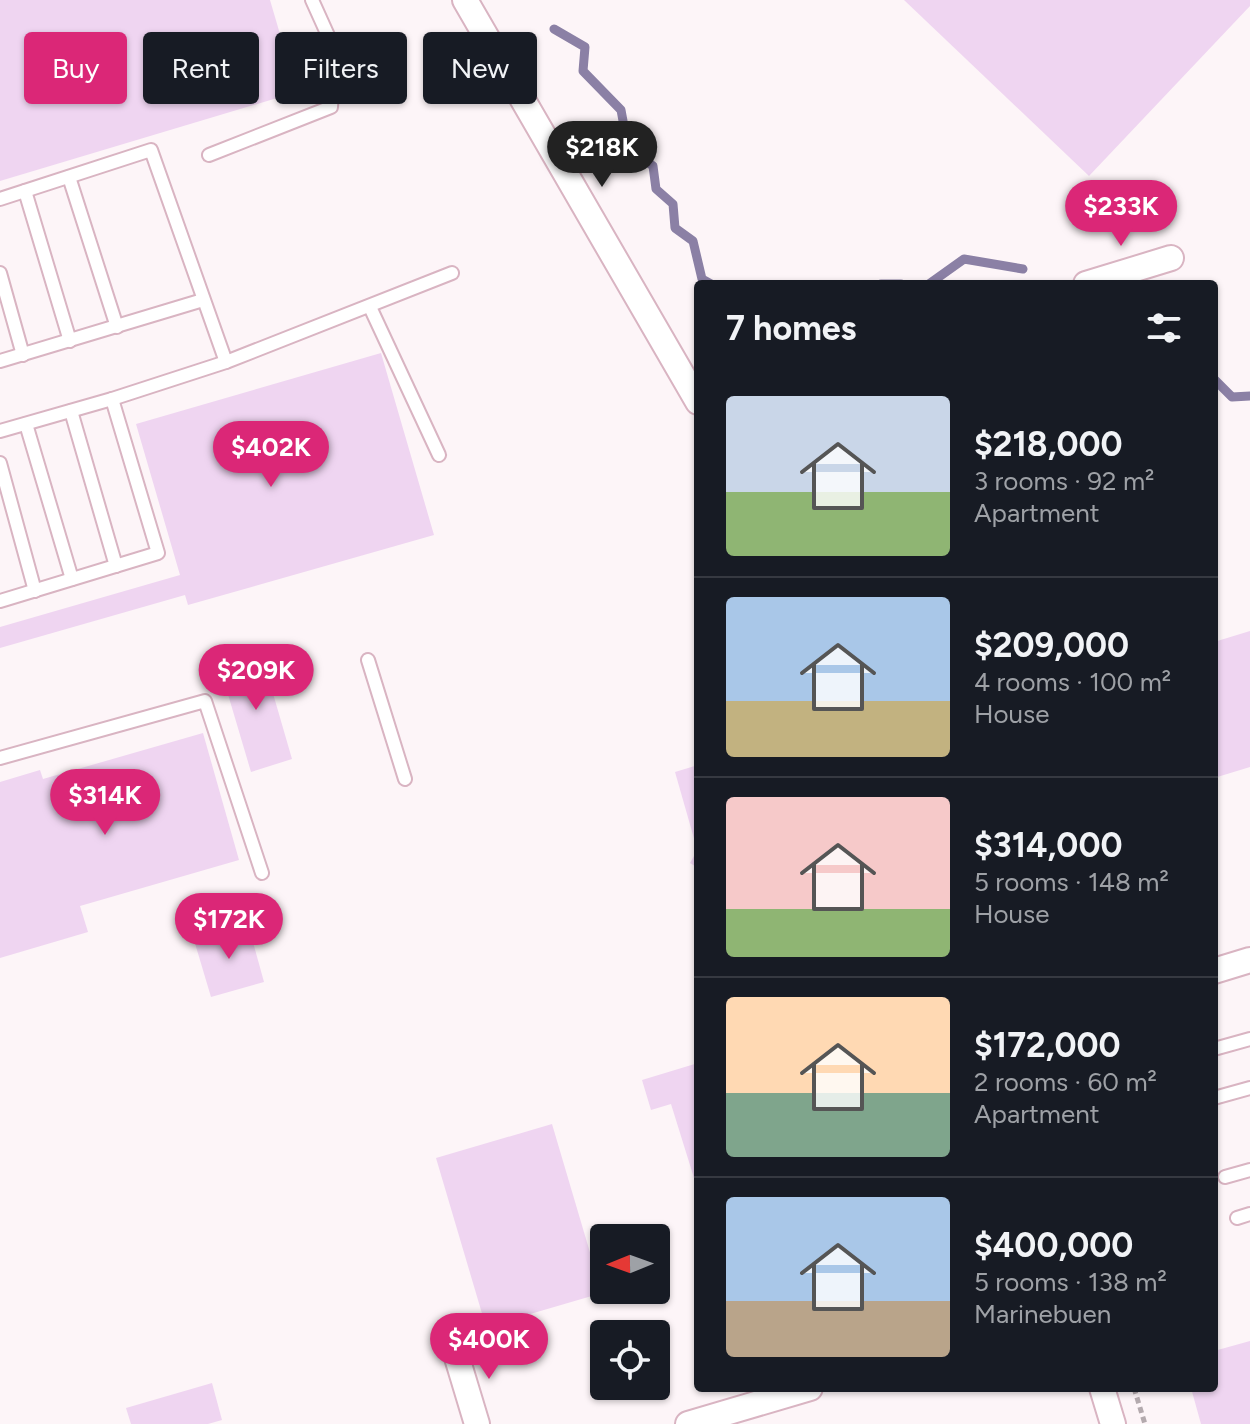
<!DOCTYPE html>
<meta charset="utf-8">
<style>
body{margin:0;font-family:Figtree,sans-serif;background:#20242c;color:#f1f3f6;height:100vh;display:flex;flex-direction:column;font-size:30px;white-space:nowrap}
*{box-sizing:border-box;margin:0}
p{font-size:26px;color:#9ea1a6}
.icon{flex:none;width:44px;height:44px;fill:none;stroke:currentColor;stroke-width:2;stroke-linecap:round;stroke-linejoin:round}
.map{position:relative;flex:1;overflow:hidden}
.side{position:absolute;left:694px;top:280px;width:524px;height:1112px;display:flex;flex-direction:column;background:#171b24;border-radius:8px;box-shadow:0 2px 6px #0004}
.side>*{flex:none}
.hud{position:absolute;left:24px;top:32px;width:550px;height:72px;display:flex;gap:16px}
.needle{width:52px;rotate:269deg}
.tools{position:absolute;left:590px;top:1224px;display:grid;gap:16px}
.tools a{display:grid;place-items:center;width:80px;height:80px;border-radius:8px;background:#171b24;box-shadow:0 2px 6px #0004;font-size:40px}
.price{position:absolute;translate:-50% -68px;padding:0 18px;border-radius:28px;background:#db2777;color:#fff;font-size:26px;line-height:52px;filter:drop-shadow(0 2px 4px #0008)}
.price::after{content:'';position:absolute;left:50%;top:48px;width:24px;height:18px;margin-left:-12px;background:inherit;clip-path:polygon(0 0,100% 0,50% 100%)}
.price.current{background:#222;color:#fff}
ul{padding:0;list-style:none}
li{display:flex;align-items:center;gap:24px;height:200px;padding:0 32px}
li+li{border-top:2px solid #363941}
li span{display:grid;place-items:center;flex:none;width:224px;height:160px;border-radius:8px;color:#555}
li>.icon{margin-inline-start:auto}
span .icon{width:96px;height:96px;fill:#fffc;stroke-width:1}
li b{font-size:34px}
h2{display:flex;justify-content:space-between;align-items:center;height:96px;padding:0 32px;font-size:34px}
.pill{padding:0 28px;border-radius:8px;background:#171b24;box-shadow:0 2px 6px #0004;font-size:28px;line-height:72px}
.pill.current{background:#db2777;color:#fff}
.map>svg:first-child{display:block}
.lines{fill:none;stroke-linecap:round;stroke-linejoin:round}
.stream{stroke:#8b80a5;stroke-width:9}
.building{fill:#efd5f1}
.lane-casing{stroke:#d9b4c2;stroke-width:16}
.street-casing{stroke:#d9b4c2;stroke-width:28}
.path{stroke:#b4aaae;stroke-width:5;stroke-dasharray:6 4;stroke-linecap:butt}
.lane{stroke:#fff;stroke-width:12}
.street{stroke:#fff;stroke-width:24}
</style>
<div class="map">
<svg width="1250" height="1424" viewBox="0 0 1250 1424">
<rect width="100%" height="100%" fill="#fdf5f8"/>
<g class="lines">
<g class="stream">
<polyline points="554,29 585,47 583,71 621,110 628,148 653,166 656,189 673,204 675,228 693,241 702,279 711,284"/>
<polyline points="881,284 901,284"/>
<polyline points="929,284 964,259 1023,269"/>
<polyline points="1214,379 1232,397 1250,396"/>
</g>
</g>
<g class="building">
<polygon points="0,0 270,0 297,92 0,181"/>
<polygon points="904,0 1250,0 1250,6 1089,176"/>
<polygon points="381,353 434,535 188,605 185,595 0,648 0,627 180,575 136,424"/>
<polygon points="1250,631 1250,767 1214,778 1214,642"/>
<polygon points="261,652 292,759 251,772 219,664"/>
<polygon points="203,733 239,860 80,906 88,932 0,958 0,782 40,770 43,779"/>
<polygon points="698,765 698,849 697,849 675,772"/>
<polygon points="698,849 698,868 690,863"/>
<polygon points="248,924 264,982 211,997 194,940"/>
<polygon points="698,1063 698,1177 694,1178 671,1104 651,1110 642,1080"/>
<polygon points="552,1124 602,1293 486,1327 436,1158"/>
<polygon points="1250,1341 1250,1424 1201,1424 1191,1388 1214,1388 1214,1351"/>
<polygon points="212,1383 222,1420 208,1424 131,1424 126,1408"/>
</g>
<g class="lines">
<g class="lane-casing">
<g id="lane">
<polyline points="209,155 331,107 335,51 312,0"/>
<polyline points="69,177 117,327"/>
<polyline points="25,191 70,341"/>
<polyline points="0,199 151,150 226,362 452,273"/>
<polyline points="0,273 23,355"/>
<polyline points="370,307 439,455"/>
<polyline points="0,361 203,300"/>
<polyline points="71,411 116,566"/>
<polyline points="26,424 72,579"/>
<polyline points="0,431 112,399"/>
<polyline points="0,463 35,591"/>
<polyline points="0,601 158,553 112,399 226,362"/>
<polyline points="368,660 405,779"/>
<polyline points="0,758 205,701 262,873"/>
<polyline points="1214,1049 1250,1039"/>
<polyline points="1214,1098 1250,1088"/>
<polyline points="1225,1177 1250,1170"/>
<polyline points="1237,1218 1250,1214"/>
</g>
</g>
<g class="street-casing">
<g id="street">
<polyline points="465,0 698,402"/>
<polyline points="1086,284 1171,258"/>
<polyline points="1214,971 1250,960"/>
<polyline points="455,1351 477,1424"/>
<polyline points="1102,1388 1113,1424"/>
<polyline points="688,1424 810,1388"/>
</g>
</g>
<polyline class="path" points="1134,1388 1145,1424"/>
<use href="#lane" class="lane"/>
<use href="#street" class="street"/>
</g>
</svg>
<div class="tools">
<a><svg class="needle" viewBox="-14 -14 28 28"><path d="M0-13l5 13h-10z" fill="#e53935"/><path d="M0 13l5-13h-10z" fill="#9ea1a6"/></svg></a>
<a><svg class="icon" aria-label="locate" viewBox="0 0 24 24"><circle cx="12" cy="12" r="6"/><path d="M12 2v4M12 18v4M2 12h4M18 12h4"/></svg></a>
</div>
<b class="price current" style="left:602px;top:189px">$218K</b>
<b class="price" style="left:1121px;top:248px">$233K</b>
<b class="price" style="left:271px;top:489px">$402K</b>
<b class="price" style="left:256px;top:712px">$209K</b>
<b class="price" style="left:105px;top:837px">$314K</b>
<b class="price" style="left:229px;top:961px">$172K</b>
<b class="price" style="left:489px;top:1381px">$400K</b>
<div class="hud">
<a class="pill current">Buy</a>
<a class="pill">Rent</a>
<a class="pill">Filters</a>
<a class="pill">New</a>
</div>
<section class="side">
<h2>7 homes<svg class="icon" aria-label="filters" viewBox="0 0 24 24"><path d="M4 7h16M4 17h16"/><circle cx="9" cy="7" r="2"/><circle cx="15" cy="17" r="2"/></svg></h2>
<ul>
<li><span style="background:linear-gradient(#c9d6e8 60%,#8fb573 0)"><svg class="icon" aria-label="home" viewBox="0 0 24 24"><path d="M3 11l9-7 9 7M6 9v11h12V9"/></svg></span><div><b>$218,000</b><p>3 rooms · 92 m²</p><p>Apartment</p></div></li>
<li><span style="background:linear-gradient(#a9c7e8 65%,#c2b280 0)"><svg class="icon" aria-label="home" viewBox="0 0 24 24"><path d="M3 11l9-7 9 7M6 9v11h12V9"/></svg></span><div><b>$209,000</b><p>4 rooms · 100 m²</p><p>House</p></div></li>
<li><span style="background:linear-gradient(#f6c9c9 70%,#8fb573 0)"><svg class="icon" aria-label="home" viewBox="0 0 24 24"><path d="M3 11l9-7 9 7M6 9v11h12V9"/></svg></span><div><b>$314,000</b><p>5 rooms · 148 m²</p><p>House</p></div></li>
<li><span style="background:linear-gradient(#ffd9b3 60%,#7fa58c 0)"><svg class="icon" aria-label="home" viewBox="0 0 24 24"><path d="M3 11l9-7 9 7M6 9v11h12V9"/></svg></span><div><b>$172,000</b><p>2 rooms · 60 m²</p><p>Apartment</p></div></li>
<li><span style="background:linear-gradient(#a9c7e8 65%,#b9a48a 0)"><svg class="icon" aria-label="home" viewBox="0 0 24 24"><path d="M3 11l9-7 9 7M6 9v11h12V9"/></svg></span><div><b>$400,000</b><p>5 rooms · 138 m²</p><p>Marinebuen</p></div></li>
</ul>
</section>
</div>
